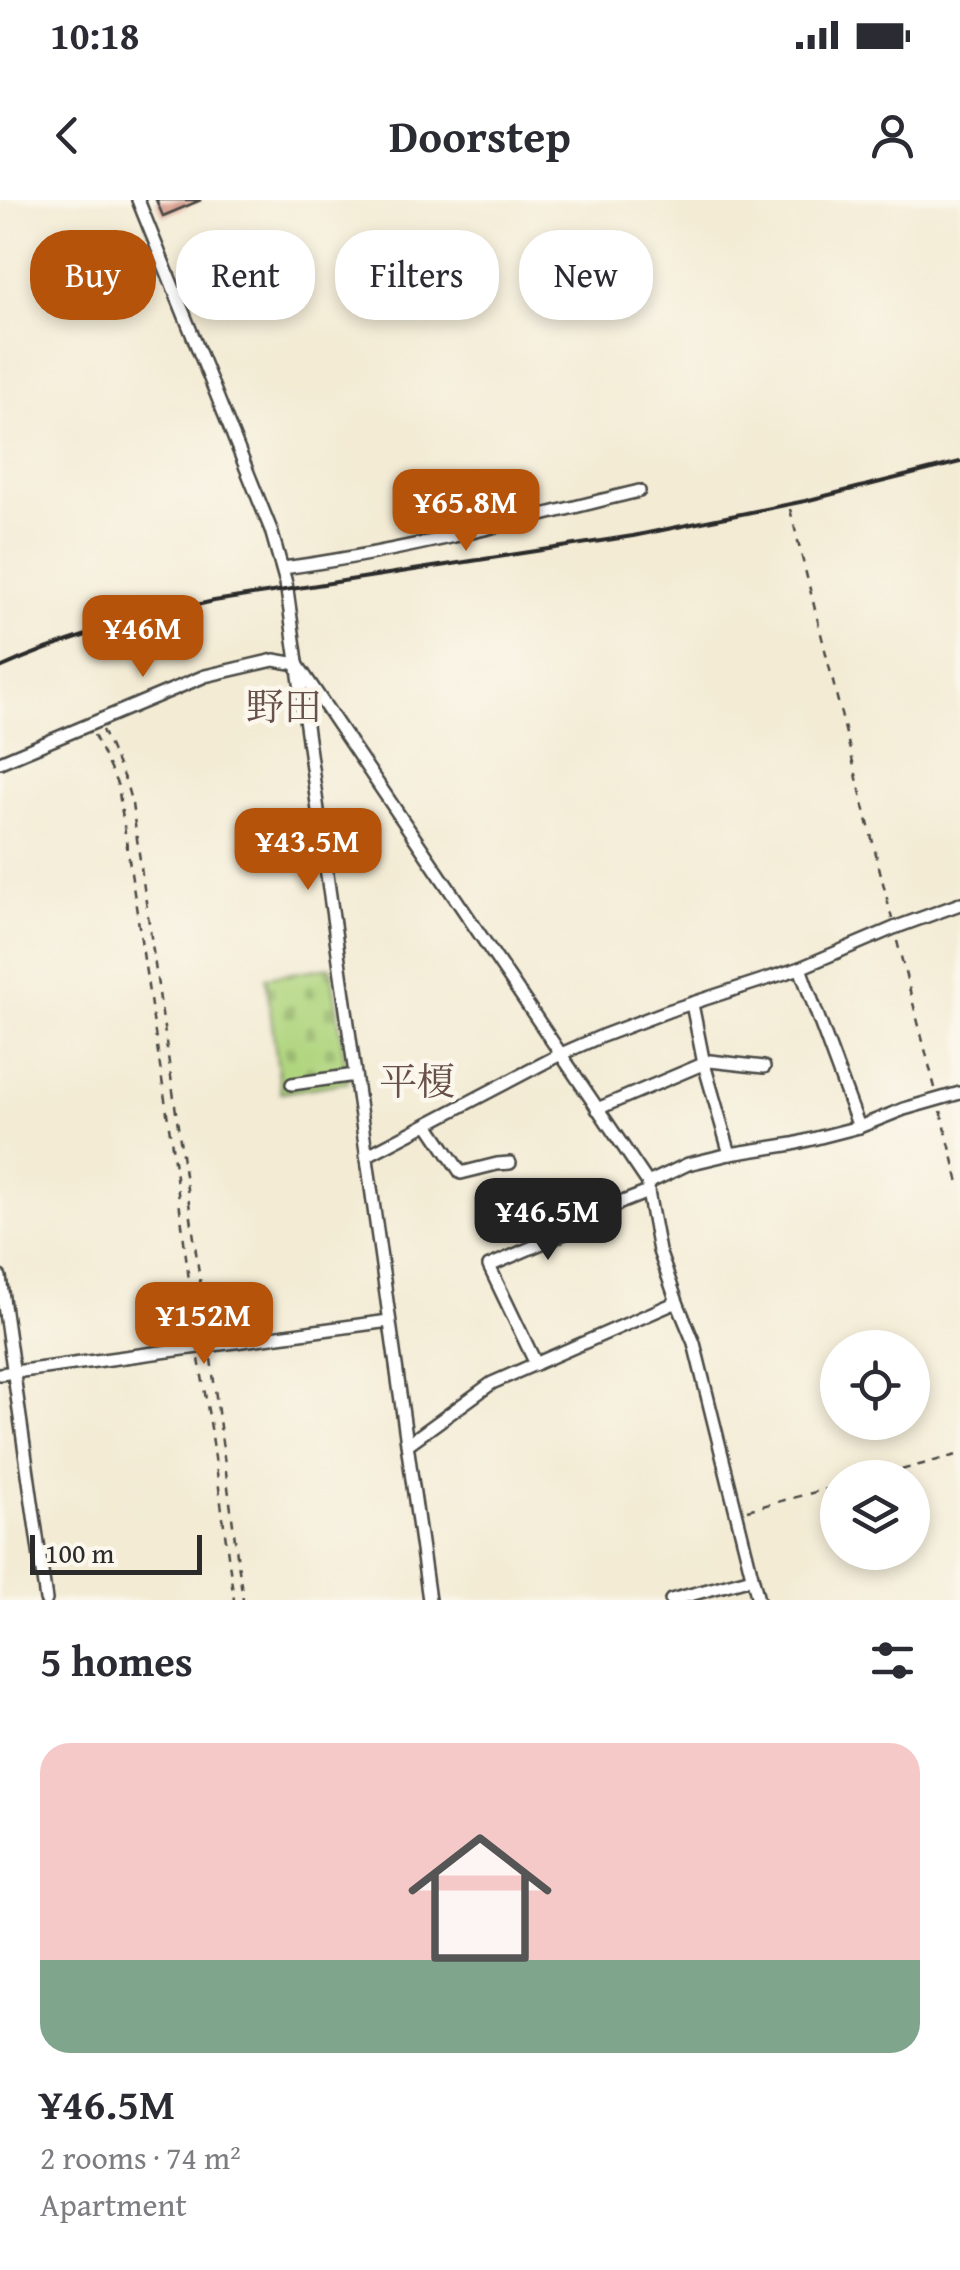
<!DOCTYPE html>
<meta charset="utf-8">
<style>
body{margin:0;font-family:"Gentium Book Plus","Noto Serif JP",serif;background:#f2f2f3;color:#2b2b33;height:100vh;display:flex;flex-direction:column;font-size:38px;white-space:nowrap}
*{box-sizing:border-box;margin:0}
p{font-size:32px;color:#7c7c81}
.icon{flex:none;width:55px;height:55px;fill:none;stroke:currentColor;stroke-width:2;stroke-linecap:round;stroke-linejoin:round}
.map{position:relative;height:1400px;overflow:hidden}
.drawer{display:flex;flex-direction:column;background:#fff;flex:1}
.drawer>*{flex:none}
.banner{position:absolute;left:30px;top:30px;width:900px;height:90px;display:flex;gap:20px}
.controls{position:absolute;left:820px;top:1130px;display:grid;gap:20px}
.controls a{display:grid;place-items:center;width:110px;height:110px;border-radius:50%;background:#fff;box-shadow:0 5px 15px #0003;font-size:50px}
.scale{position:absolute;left:30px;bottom:25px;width:172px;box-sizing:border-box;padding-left:10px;border:5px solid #2b2b2b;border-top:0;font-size:28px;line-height:35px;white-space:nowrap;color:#2b2b2b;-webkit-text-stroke:8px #fbf7ec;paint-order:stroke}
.price{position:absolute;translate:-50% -85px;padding:0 22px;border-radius:20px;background:#b45309;color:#fff;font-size:32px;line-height:65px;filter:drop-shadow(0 2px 5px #0008)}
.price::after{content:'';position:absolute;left:50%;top:60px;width:30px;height:22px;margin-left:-15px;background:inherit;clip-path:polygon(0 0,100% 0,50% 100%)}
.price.current{background:#222;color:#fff}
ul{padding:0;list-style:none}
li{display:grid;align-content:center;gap:20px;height:530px;padding:0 40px}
li span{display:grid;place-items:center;height:310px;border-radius:30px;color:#555}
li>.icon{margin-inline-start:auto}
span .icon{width:180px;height:180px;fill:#fffc;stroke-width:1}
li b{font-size:42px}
h2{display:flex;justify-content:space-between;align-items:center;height:120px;padding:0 40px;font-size:42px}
.tag{padding:0 35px;border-radius:40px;background:#fff;box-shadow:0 5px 15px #0003;font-size:35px;line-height:90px}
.tag.current{background:#b45309;color:#fff}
.status{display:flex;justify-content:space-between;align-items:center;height:70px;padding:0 50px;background:#fff;direction:ltr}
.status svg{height:28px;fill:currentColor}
header{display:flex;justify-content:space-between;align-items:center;height:130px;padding:0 40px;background:#fff;font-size:45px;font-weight:800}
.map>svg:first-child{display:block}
.cemetery{fill:url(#cemetery-stones);stroke:#6e8055;stroke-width:2.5}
.building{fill:url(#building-cross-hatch)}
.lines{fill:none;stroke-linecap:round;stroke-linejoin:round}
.minor-casing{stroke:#494844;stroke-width:16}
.path{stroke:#494844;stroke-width:2.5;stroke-dasharray:8 8;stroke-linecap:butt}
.minor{stroke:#fff;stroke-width:11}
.rail{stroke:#2b2b2b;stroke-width:4}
.labels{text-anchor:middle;stroke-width:9;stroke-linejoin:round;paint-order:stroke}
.neighbourhood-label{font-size:38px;fill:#69514b;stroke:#fbf7ec}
</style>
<div class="status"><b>10:18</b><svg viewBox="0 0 49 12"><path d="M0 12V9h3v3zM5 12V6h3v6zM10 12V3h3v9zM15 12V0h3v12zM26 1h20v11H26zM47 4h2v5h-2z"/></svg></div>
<header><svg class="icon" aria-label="back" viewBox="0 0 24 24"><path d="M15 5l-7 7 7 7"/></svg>Doorstep<svg class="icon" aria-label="person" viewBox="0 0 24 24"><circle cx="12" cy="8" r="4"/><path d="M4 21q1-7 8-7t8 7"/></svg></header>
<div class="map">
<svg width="960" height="1400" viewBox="0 0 960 1400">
<defs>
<pattern id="cemetery-stones" width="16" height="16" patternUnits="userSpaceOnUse" patternTransform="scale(2.5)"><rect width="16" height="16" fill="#b0d57f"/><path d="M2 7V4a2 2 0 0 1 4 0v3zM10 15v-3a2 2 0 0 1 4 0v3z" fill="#98b76e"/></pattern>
<pattern id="building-cross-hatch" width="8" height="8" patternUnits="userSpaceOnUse" patternTransform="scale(2.5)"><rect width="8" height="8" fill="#dd9887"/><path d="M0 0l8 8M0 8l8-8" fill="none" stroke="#b37c6f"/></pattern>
</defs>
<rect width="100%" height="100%" fill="#fbf7ec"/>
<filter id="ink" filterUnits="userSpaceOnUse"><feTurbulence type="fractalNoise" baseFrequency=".01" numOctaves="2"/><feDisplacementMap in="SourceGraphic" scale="20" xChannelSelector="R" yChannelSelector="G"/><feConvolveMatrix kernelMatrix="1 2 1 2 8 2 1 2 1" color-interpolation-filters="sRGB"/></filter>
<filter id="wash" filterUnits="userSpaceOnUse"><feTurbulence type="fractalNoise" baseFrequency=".0048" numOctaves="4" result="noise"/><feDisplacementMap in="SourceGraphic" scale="40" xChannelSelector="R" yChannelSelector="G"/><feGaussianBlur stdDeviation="2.25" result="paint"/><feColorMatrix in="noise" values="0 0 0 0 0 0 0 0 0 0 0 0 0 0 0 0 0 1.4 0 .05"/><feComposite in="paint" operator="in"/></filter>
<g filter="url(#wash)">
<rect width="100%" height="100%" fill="#f3ebd4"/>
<polygon class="cemetery" points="331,767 348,882 281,893 266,777"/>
<g id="blocks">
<polygon class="building" points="156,0 201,0 163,16"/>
</g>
</g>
<g filter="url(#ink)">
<use href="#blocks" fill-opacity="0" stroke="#494844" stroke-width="2.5"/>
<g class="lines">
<g class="minor-casing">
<g id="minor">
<polyline points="138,0 271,330 286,383 429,1400"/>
<path d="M283,368C403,352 521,320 639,291"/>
<polyline points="0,562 205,476 274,460 297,464 648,983 648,992 659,1051 677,1102 694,1143 758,1400"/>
<polyline points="800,768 859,927"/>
<polyline points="692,804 704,864 730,954"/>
<polyline points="292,884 355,875"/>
<polyline points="597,909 710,861 764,867"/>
<polyline points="428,924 461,973 497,964 510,963"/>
<polyline points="366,956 561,854 602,836 668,811 800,768 894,728 960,704"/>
<polyline points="648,983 688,964 730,954 793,944 859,927 904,909 960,893"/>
<polyline points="0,1077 46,1400"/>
<polyline points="536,1164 489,1066 577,1028 620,1003 648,992"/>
<polyline points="0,1174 389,1121"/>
<polyline points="408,1244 492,1183 677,1102"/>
<polyline points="671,1400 752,1378"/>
</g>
</g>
<g class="path">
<polyline points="790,309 892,719"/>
<polyline points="102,530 126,583 132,604 208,1136"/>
<polyline points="94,535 118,586 173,953 196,1136"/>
<polyline points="897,741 935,888"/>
<polyline points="941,911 960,987"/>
<polyline points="199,1159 211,1228 234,1400"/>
<polyline points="211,1159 243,1400"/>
<polyline points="871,1278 960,1254"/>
<polyline points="747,1310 838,1286"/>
</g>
<use href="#minor" class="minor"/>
<path class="rail" d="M0,468C68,437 141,417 214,401L633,336L805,301L960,262"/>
</g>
</g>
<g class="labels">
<g class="neighbourhood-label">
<text x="284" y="520">野田</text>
<text x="417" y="895">平榎</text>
</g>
</g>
</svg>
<div class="controls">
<a><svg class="icon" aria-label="locate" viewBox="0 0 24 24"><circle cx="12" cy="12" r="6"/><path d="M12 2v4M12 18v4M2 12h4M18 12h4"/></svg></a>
<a><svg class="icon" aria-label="layers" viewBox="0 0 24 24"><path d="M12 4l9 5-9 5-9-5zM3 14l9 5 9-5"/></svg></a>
</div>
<div class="scale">100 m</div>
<b class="price" style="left:466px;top:354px">¥65.8M</b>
<b class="price" style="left:143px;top:480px">¥46M</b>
<b class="price" style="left:308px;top:693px">¥43.5M</b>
<b class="price current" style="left:548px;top:1063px">¥46.5M</b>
<b class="price" style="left:204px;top:1167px">¥152M</b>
<div class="banner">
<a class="tag current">Buy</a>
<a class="tag">Rent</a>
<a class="tag">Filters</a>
<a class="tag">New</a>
</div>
</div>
<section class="drawer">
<h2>5 homes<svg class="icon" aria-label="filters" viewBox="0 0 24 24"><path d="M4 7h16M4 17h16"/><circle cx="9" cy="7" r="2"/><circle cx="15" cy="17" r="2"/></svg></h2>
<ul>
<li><span style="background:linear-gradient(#f6c9c9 70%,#7fa58c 0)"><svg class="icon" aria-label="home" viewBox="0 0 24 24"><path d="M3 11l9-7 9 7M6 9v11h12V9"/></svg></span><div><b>¥46.5M</b><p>2 rooms · 74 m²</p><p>Apartment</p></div></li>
</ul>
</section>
